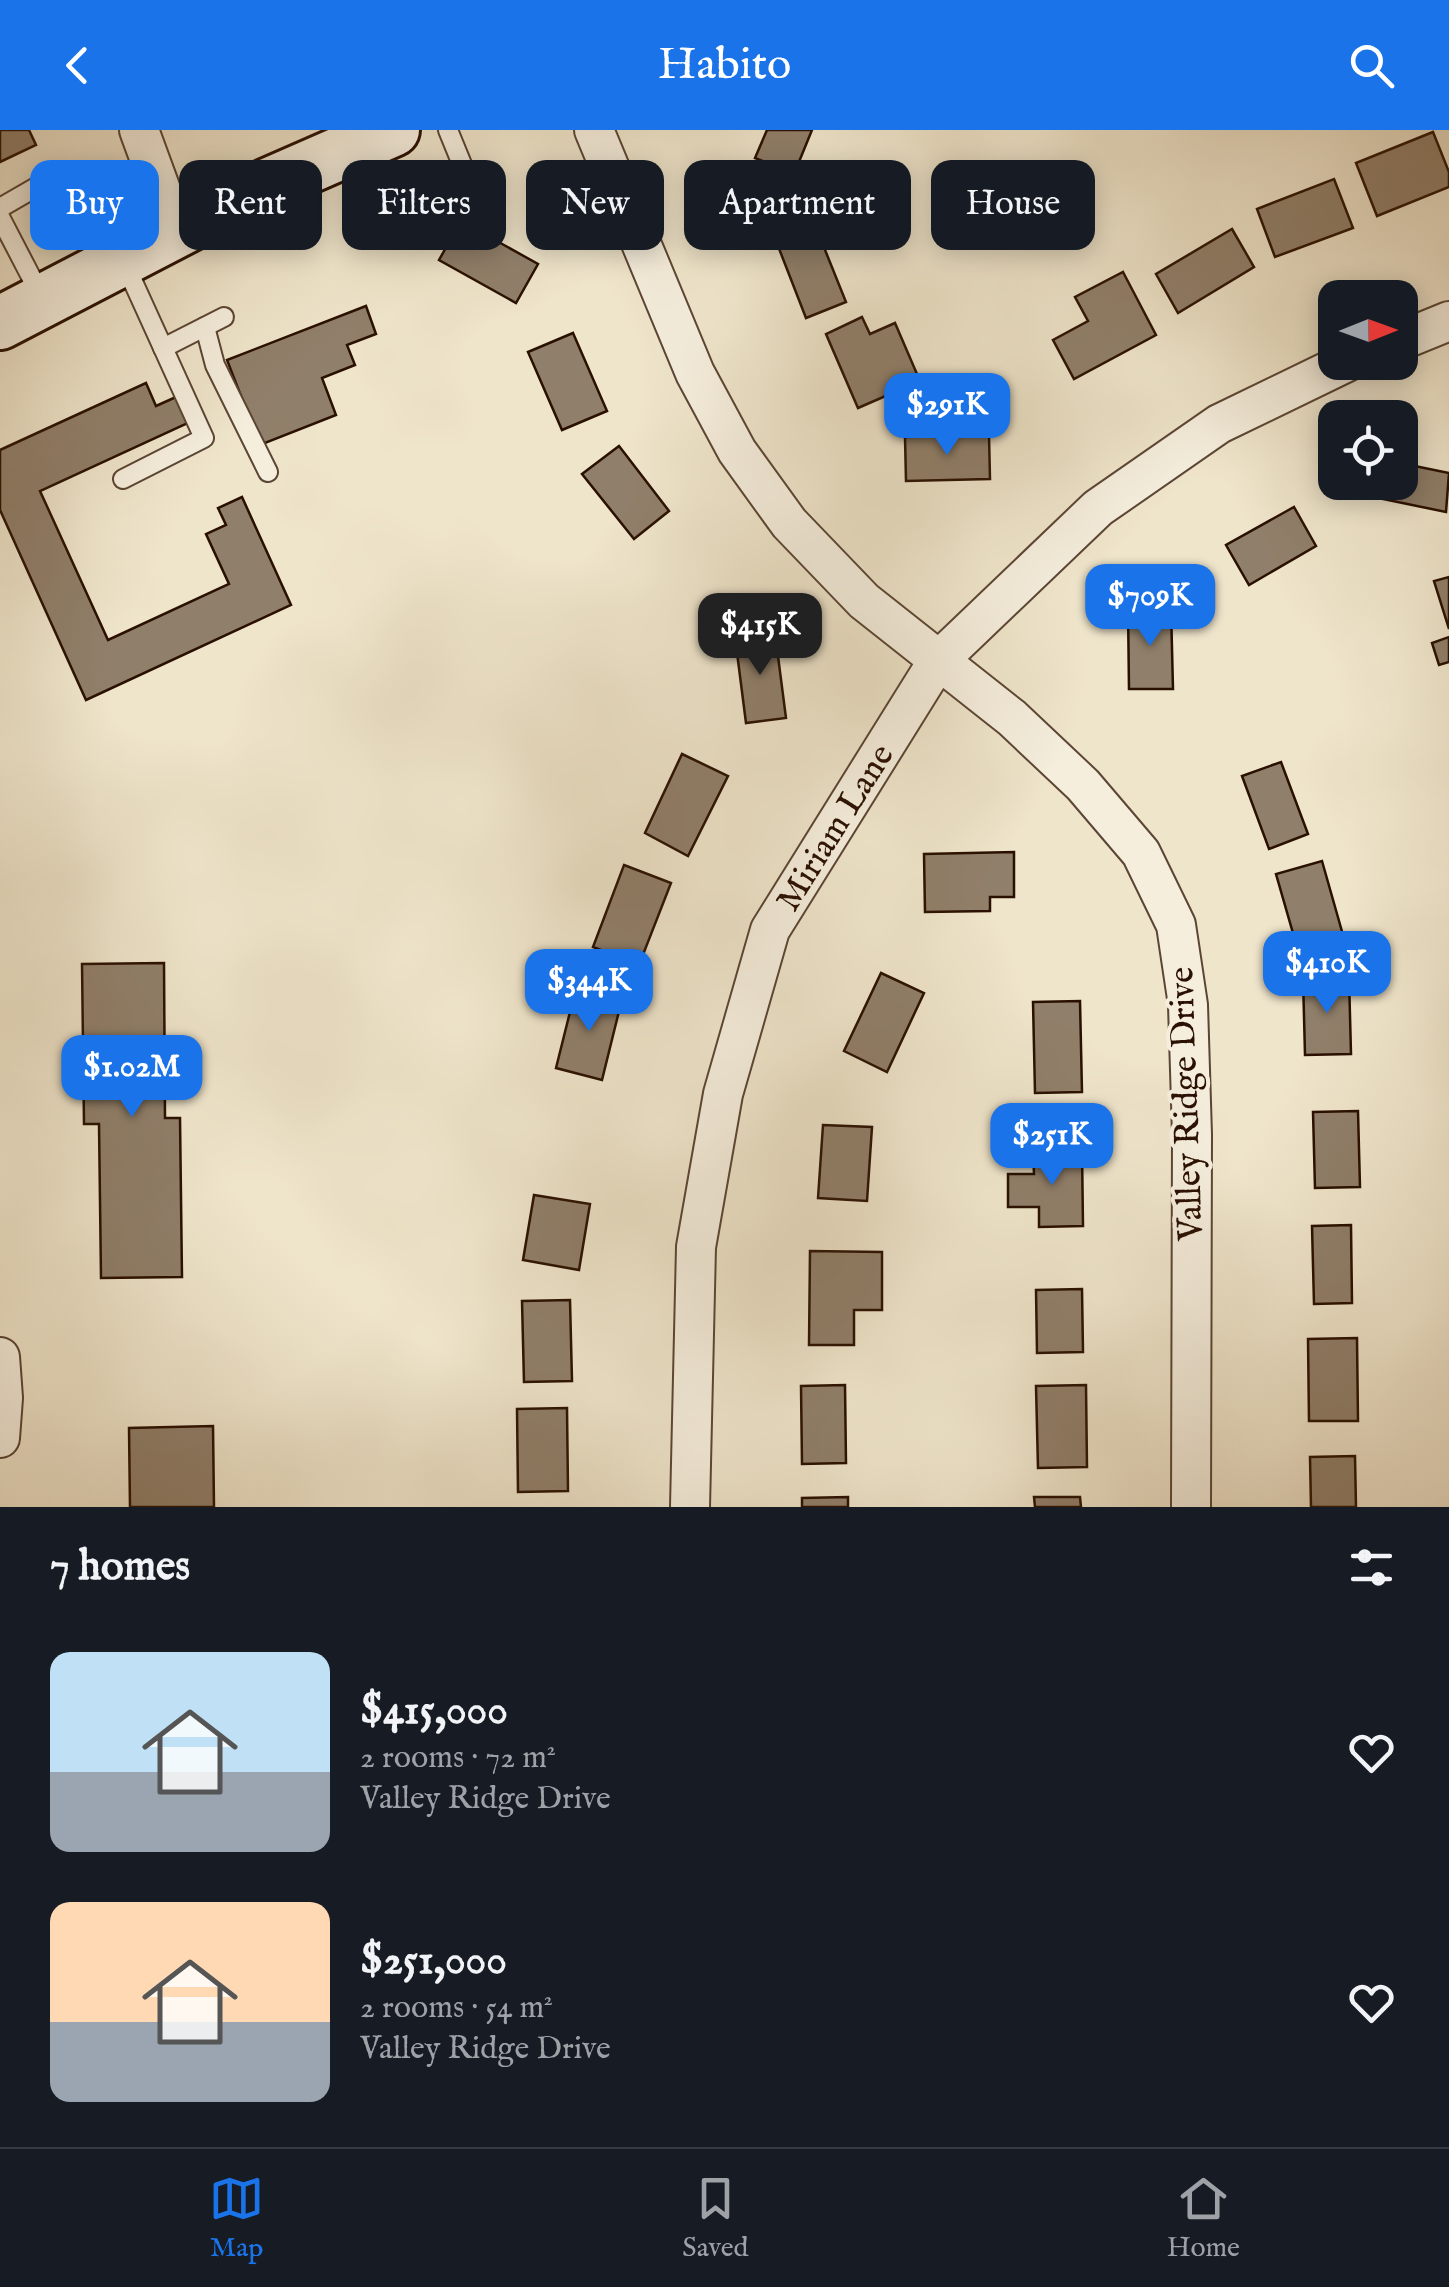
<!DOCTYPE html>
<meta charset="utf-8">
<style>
body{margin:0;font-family:"IM FELL English",serif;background:#242831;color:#f1f3f6;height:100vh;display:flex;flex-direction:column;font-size:38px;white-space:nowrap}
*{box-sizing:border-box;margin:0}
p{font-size:32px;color:#9ea1a6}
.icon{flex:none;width:55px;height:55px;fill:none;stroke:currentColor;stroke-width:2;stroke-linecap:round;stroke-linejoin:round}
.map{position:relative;height:1377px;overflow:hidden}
.sheet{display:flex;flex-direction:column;background:#171b24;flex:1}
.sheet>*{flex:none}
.top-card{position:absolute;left:30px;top:30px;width:1390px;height:90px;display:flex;gap:20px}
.needle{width:65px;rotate:89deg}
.fabs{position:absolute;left:1318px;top:150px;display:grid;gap:20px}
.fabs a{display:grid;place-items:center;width:100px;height:100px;border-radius:20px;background:#171b24;box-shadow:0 5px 25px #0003;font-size:50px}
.price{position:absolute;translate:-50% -85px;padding:0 22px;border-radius:20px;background:#1a73e8;color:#fff;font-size:32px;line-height:65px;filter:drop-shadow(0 2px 5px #0008)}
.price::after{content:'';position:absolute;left:50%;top:60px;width:30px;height:22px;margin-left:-15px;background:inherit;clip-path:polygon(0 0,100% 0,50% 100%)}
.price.current{background:#222;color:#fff}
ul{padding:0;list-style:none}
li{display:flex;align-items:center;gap:30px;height:250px;padding:0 50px}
li span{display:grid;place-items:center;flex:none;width:280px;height:200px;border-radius:20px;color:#555}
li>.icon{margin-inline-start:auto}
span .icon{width:120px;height:120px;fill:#fffc;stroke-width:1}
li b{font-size:42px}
h2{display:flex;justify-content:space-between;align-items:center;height:120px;padding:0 50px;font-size:42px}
.chip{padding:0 35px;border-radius:20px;background:#171b24;box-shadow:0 5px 25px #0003;font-size:35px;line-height:90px}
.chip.current{background:#1a73e8;color:#fff}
header{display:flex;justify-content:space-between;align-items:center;height:130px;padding:0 50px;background:#1a73e8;color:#fff;font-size:45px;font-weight:600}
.menu{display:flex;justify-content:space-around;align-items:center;height:140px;border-top:2px solid #363941;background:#171b24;font-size:28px;color:#9ea1a6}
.menu a{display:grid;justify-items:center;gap:5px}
.menu .current{color:#1a73e8}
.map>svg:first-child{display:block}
.building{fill:#907f6a;stroke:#2a1001;stroke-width:2.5}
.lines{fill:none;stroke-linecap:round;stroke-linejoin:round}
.service-casing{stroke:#5b4534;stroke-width:22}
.minor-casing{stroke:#5b4534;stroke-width:42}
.secondary-casing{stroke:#2a1001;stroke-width:58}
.service{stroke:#f5eedd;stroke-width:18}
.minor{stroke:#f5eedd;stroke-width:38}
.secondary{stroke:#f5eedd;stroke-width:52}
.labels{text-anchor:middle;stroke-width:8;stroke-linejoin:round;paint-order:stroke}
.street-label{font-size:35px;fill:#2a1001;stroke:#f5eedd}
</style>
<header><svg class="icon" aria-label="back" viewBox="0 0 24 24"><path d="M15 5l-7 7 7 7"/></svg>Habito<svg class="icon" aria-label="search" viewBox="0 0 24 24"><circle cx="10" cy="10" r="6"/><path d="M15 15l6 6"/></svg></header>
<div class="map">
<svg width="1449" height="1377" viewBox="0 0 1449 1377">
<rect width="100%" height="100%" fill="#efe5cb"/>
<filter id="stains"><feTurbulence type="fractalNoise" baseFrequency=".002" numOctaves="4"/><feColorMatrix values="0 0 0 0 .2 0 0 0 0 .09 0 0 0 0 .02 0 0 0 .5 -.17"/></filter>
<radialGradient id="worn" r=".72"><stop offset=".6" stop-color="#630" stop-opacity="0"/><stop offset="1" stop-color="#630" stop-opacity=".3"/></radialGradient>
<g class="building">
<polygon points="0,0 29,0 36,15 0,32"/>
<polygon points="767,0 812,0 794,44 755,28"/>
<polygon points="1433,2 1449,42 1449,57 1377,86 1356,33"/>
<polygon points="1334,49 1353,98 1275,127 1257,79"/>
<polygon points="461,91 538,134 516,173 439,130"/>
<polygon points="1232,99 1254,137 1178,183 1156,144"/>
<polygon points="817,100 846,172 806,188 778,116"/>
<polygon points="1123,142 1156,205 1074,249 1053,210 1088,191 1075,167"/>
<polygon points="366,176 376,204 347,215 355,235 322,248 336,285 260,315 227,230"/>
<polygon points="862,187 870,204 895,193 920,251 858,278 826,204"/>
<polygon points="573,203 607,281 562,300 528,222"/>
<polygon points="146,253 156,276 176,267 188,293 40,361 108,510 229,454 206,404 226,395 218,378 242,367 291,475 86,570 0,380 0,320"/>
<polygon points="989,305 990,349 906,351 905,307"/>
<polygon points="619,316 669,381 634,409 582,344"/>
<polygon points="1400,333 1449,343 1446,382 1359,364 1362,352 1400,352"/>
<polygon points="1294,377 1316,416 1249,455 1226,415"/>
<polygon points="1449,447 1449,499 1434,451"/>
<polygon points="1128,478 1171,478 1173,559 1129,559"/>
<polygon points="775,503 786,588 746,593 735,507"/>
<polygon points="1449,507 1449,532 1439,535 1432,513"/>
<polygon points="682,624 728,646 688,726 645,703"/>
<polygon points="1281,632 1308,704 1269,719 1242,646"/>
<polygon points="1014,722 1014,767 990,767 990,781 925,782 924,724"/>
<polygon points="1322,731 1345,812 1299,824 1276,744"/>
<polygon points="624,735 671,753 639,835 593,817"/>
<polygon points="164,833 165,988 180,988 182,1147 101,1148 99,994 84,994 82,834"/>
<polygon points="881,843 924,863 887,942 844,921"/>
<polygon points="1349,847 1351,924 1305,925 1303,848"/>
<polygon points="576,858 622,869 602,950 556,938"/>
<polygon points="1080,871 1082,962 1035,963 1033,872"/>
<polygon points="1358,981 1360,1057 1315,1058 1313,982"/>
<polygon points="823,995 872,997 867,1071 818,1068"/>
<polygon points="1082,1019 1083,1096 1039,1097 1039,1077 1008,1077 1008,1044 1034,1044 1033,1020"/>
<polygon points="534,1065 590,1074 579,1140 523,1130"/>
<polygon points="1351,1095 1352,1173 1314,1174 1312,1096"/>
<polygon points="810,1121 882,1122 882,1180 854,1180 854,1215 809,1215"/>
<polygon points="1082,1159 1083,1222 1037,1223 1036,1160"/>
<polygon points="570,1170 572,1251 524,1252 522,1171"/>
<polygon points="1357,1208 1358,1291 1309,1291 1308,1209"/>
<polygon points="845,1255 846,1333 802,1334 801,1256"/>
<polygon points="1086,1255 1087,1337 1038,1338 1036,1256"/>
<polygon points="567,1278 568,1361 518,1362 517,1279"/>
<polygon points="213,1296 214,1377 130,1377 129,1298"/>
<polygon points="1355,1326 1356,1377 1311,1377 1310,1327"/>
<polygon points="848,1367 848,1377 802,1377 802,1368"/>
<polygon points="1034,1367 1080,1367 1081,1377 1035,1377"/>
</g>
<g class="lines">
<g class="service-casing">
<g id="service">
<polyline points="448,0 477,71"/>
<polyline points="0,78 38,56"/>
<polyline points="0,87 41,166"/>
<polyline points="205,197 215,235 268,342"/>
<polyline points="163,218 224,187"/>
<polyline points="123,349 204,308 124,132"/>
</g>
</g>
<g class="minor-casing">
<g id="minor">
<polyline points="139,0 176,101"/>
<polyline points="594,0 695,243 737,321 789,393 864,471 1012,588 1083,655 1141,723 1176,795 1188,875 1192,1005 1191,1377"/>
<polyline points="1400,211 1449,191"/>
<polyline points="0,1227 3,1268 0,1308"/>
<polyline points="690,1377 696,1117 723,964 770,800 937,532 1098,378 1219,294 1347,232"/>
</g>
</g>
<g class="secondary-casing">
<polyline id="secondary" points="0,193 254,61 393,0"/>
</g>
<use href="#service" class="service"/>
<use href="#minor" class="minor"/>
<use href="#secondary" class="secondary"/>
</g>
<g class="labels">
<g class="street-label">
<text transform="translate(834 697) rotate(-58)" y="12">Miriam Lane</text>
<text transform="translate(1185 974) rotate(-92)" y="12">Valley Ridge Drive</text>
</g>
</g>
<rect width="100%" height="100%" filter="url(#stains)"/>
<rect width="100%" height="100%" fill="url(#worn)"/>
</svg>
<div class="fabs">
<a><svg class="needle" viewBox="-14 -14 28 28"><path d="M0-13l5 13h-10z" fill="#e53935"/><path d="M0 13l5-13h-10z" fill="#9ea1a6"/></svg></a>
<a><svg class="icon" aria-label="locate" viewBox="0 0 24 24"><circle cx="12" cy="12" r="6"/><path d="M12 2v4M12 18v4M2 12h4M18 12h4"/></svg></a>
</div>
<b class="price" style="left:947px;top:328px">$291K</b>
<b class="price" style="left:1150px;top:519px">$709K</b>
<b class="price current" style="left:760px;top:548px">$415K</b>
<b class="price" style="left:1327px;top:886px">$410K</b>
<b class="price" style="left:589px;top:904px">$344K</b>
<b class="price" style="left:132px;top:990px">$1.02M</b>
<b class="price" style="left:1052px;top:1058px">$251K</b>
<div class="top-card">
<a class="chip current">Buy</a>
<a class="chip">Rent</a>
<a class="chip">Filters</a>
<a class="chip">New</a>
<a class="chip">Apartment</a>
<a class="chip">House</a>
</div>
</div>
<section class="sheet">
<h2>7 homes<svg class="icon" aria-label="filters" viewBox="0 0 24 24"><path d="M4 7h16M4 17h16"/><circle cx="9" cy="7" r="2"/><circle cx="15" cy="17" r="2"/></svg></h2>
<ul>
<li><span style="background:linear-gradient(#bfe0f5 60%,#9aa5b1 0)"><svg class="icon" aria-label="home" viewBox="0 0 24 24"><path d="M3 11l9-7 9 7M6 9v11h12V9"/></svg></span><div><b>$415,000</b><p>2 rooms · 72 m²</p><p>Valley Ridge Drive</p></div><svg class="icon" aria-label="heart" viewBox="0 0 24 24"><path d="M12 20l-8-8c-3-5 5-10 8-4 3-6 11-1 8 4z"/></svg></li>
<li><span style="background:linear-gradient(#ffd9b3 60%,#9aa5b1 0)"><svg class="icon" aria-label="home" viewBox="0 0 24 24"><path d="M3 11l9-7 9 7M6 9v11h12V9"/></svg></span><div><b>$251,000</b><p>2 rooms · 54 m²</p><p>Valley Ridge Drive</p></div><svg class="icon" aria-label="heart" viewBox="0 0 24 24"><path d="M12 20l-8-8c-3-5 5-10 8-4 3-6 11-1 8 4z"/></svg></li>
</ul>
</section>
<nav class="menu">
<a class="current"><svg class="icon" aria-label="map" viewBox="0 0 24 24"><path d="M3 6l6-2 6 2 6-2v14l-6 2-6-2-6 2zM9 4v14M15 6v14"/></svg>Map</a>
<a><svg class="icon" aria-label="saved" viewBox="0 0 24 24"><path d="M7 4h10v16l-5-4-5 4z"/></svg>Saved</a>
<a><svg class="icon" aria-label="home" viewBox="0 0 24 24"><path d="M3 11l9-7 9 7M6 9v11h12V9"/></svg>Home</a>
</nav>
